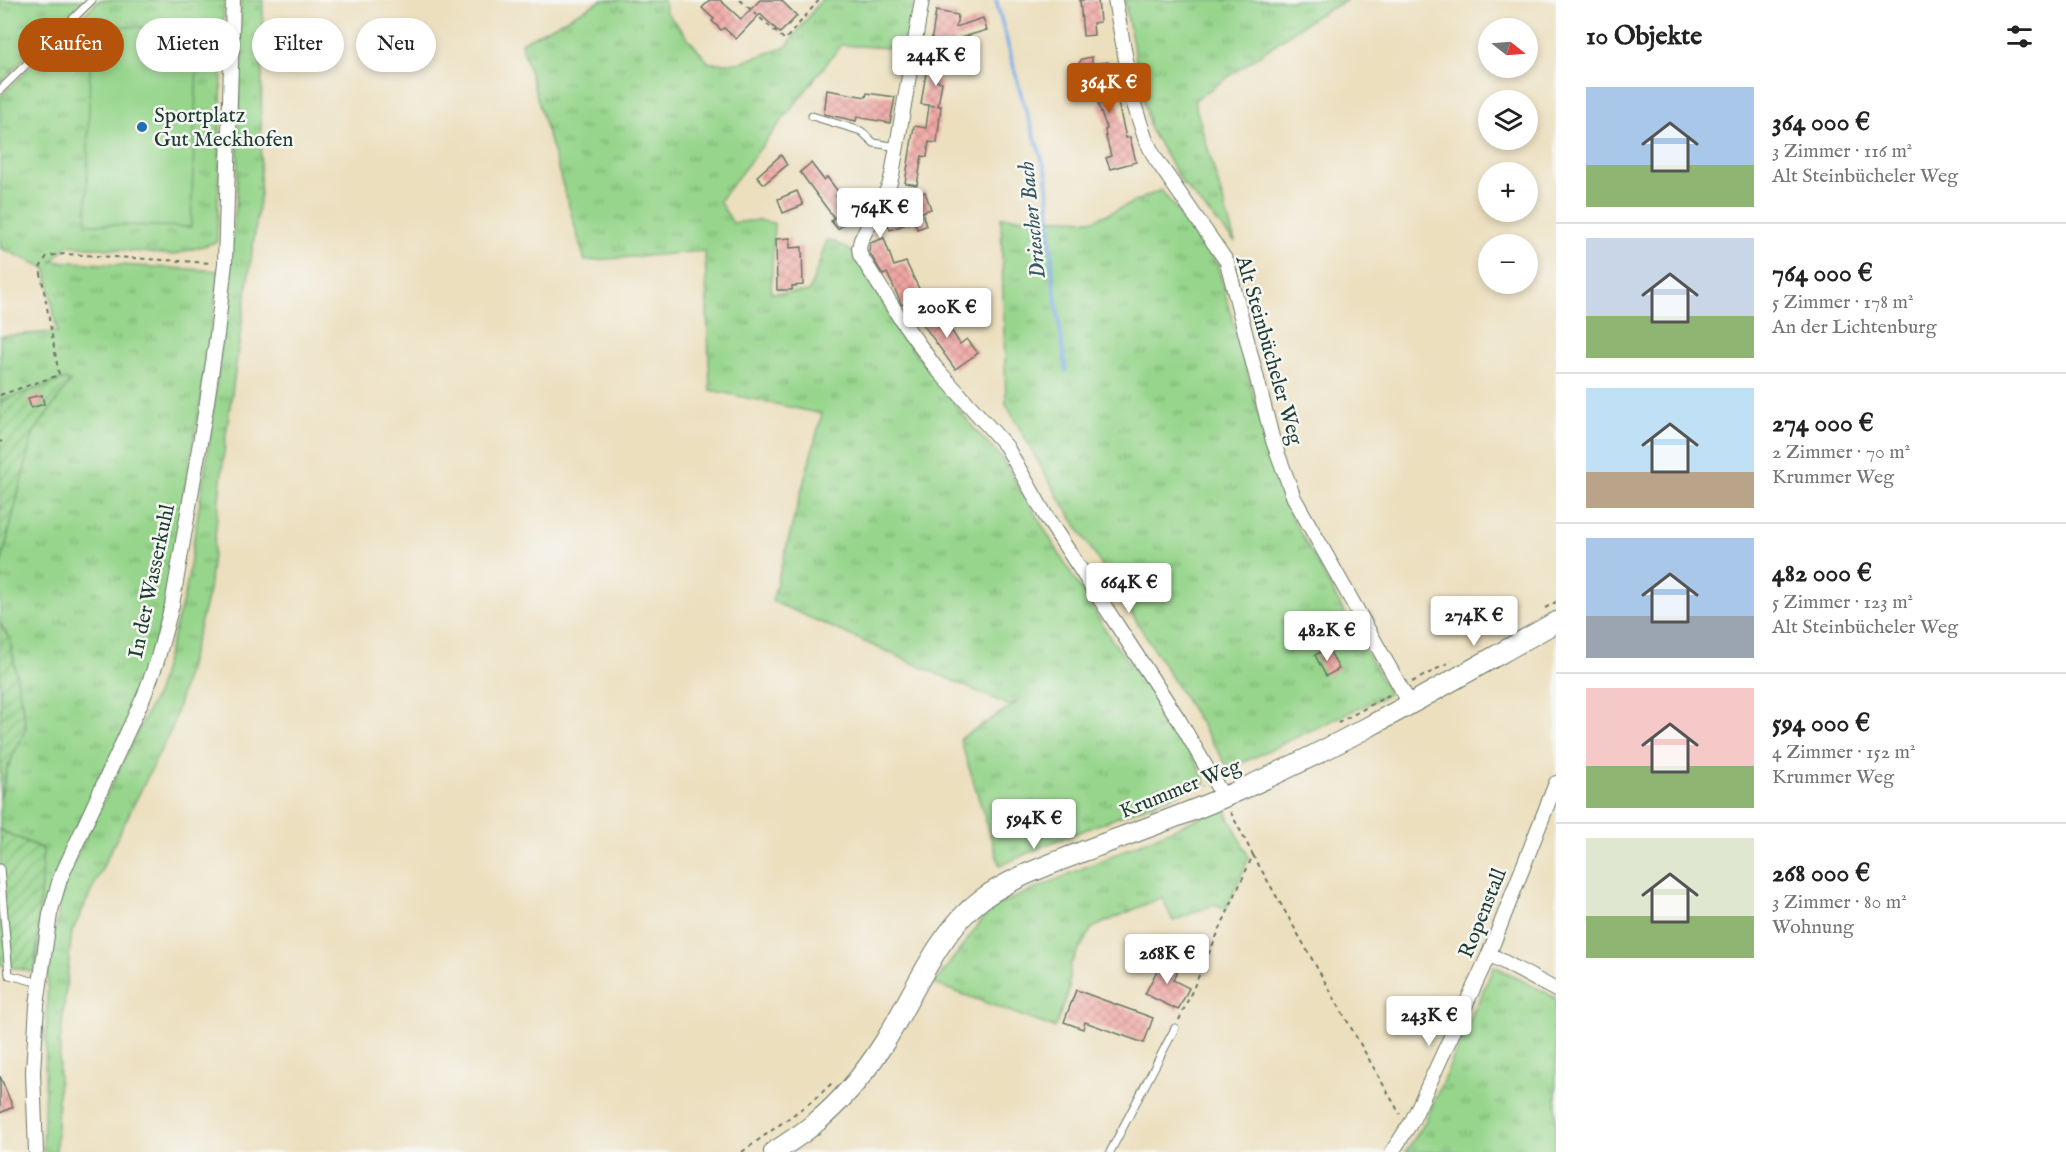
<!DOCTYPE html>
<html lang="de">
<meta charset="utf-8">
<style>
body{margin:0;font-family:"IM FELL English",serif;background:#f2f2f2;color:#222;height:100vh;display:flex;flex-direction:column;font-size:22px;white-space:nowrap}
*{box-sizing:border-box;margin:0}
p{font-size:20px;color:#767676}
.icon{flex:none;width:33px;height:33px;fill:none;stroke:currentColor;stroke-width:2;stroke-linecap:round;stroke-linejoin:round}
.map{position:relative;flex:1;overflow:hidden}
.side{display:flex;flex-direction:column;background:#fff;width:510px}
.side>*{flex:none}
.top-card{position:absolute;left:18px;top:18px;width:570px;height:54px;display:flex;gap:12px}
.needle{width:39px;rotate:107deg}
.controls{position:absolute;left:1478px;top:18px;display:grid;gap:12px}
.controls a{display:grid;place-items:center;width:60px;height:60px;border-radius:50%;background:#fff;box-shadow:0 3px 9px #0003;font-size:30px}
.price{position:absolute;translate:-50% -51px;padding:0 14px;border-radius:6px;background:#fff;color:#222;font-size:20px;line-height:39px;filter:drop-shadow(0 2px 3px #0008)}
.price::after{content:'';position:absolute;left:50%;top:36px;width:18px;height:14px;margin-left:-9px;background:inherit;clip-path:polygon(0 0,100% 0,50% 100%)}
.price.on{background:#b45309;color:#fff}
ul{padding:0;list-style:none}
li{display:flex;align-items:center;gap:18px;height:150px;padding:0 30px}
li+li{border-top:2px solid #e0e0e0}
li span{display:grid;place-items:center;flex:none;width:168px;height:120px;border-radius:0px;color:#555}
li>.icon{margin-inline-start:auto}
span .icon{width:72px;height:72px;fill:#fffc;stroke-width:1}
li b{font-size:26px}
h2{display:flex;justify-content:space-between;align-items:center;height:72px;padding:0 30px;font-size:26px}
.tag{padding:0 21px;border-radius:27px;background:#fff;box-shadow:0 3px 9px #0003;font-size:21px;line-height:54px}
.tag.on{background:#b45309;color:#fff}
main{display:flex;flex:1;min-height:0}
.map>svg:first-child{display:block}
.grass{fill:url(#grass-tufts);stroke:#5a8960;stroke-width:1.5}
.park{fill:#96d58b;stroke:#5a8960;stroke-width:1.5}
.garden{fill:url(#garden-furrows);stroke:#5a8960;stroke-width:1.5}
.lines{fill:none;stroke-linecap:round;stroke-linejoin:round}
.stream{stroke:#7aace5;stroke-width:4}
.building{fill:url(#building-cross-hatch)}
.lane-casing{stroke:#677664;stroke-width:9}
.street-casing{stroke:#677664;stroke-width:16}
.secondary-casing{stroke:#677664;stroke-width:22}
.path{stroke:#677664;stroke-width:2;stroke-dasharray:4.5 4.5;stroke-linecap:butt}
.lane{stroke:#fff;stroke-width:7}
.street{stroke:#fff;stroke-width:14}
.secondary{stroke:#fff;stroke-width:20}
.poi-dot{fill:#1f6fb2;stroke:#f6f6f2;stroke-width:2}
.labels{text-anchor:middle;stroke-width:5;stroke-linejoin:round;paint-order:stroke}
.poi-label{font-size:21px;fill:#1f3d34;stroke:#f6f6f2;text-anchor:start}
.street-label{font-size:21px;fill:#1f3d34;stroke:#f6f6f2}
.water-label{font-size:22px;font-style:italic;fill:#365960;stroke:#f6f6f2}
</style>
<main>
<div class="map">
<svg width="1556" height="1152" viewBox="0 0 1556 1152">
<defs>
<pattern id="grass-tufts" width="24" height="20" patternUnits="userSpaceOnUse" patternTransform="scale(1.5)"><rect width="24" height="20" fill="#96d58b"/><path d="M3 7l-1-3M5 7V3M7 7l1-3M15 17l-1-3M17 17v-4M19 17l1-3" fill="none" stroke="#7aae72"/></pattern>
<pattern id="garden-furrows" width="10" height="10" patternUnits="userSpaceOnUse" patternTransform="scale(1.5)"><rect width="10" height="10" fill="#96d58b"/><path d="M-1 1l2-2M0 10L10 0M9 11l2-2" fill="none" stroke="#7aae72"/></pattern>
<pattern id="building-cross-hatch" width="8" height="8" patternUnits="userSpaceOnUse" patternTransform="scale(1.5)"><rect width="8" height="8" fill="#f2a7a3"/><path d="M0 0l8 8M0 8l8-8" fill="none" stroke="#c38986"/></pattern>
</defs>
<rect width="100%" height="100%" fill="#f6f6f2"/>
<filter id="ink" filterUnits="userSpaceOnUse"><feTurbulence type="fractalNoise" baseFrequency=".0167" numOctaves="2"/><feDisplacementMap in="SourceGraphic" scale="12" xChannelSelector="R" yChannelSelector="G"/><feConvolveMatrix kernelMatrix="1 2 1 2 8 2 1 2 1" color-interpolation-filters="sRGB"/></filter>
<filter id="wash" filterUnits="userSpaceOnUse"><feTurbulence type="fractalNoise" baseFrequency=".008" numOctaves="4" result="noise"/><feDisplacementMap in="SourceGraphic" scale="24" xChannelSelector="R" yChannelSelector="G"/><feGaussianBlur stdDeviation="1.35" result="paint"/><feColorMatrix in="noise" values="0 0 0 0 0 0 0 0 0 0 0 0 0 0 0 0 0 1.4 0 .05"/><feComposite in="paint" operator="in"/></filter>
<g filter="url(#wash)">
<rect width="100%" height="100%" fill="#ecdfbe"/>
<g class="grass">
<polygon points="0,0 87,0 48,34 0,83"/>
<polygon points="99,0 224,0 217,242 173,255 68,245 51,263 54,261 219,271 202,392 165,611 136,704 61,860 48,898 35,972 43,849 0,830 0,799 7,769 26,728 10,640 0,623 0,568 33,433 70,382 65,379 0,401 0,336 57,332 46,268 0,248 0,97"/>
<polygon points="241,0 263,0 260,196 226,435 209,591 172,728 110,852 72,932 60,1043 56,1152 43,1152 48,971 64,882 157,692 186,590 211,431 237,196"/>
<polygon points="602,0 664,0 666,12 709,63 738,63 786,47 821,0 914,0 905,49 841,45 719,201 733,223 758,220 774,223 771,293 809,292 827,240 835,242 853,252 903,337 975,430 1000,456 1111,639 1146,685 1196,762 1206,783 1043,846 1000,866 960,739 1018,702 1008,705 772,601 822,414 710,390 705,251 585,261 521,43"/>
<polygon points="1124,0 1347,0 1314,17 1194,101 1235,242 1183,184 1150,129"/>
<polygon points="1161,190 1217,264 1282,499 1389,694 1229,769 1053,488 1006,404 1001,217 1094,220"/>
<polygon points="1224,807 1249,858 1226,909 1215,904 1173,921 1162,897 1092,928 1070,965 1069,990 1055,1028 934,984 991,908"/>
<polygon points="1494,966 1556,998 1556,1152 1405,1152 1423,1126"/>
</g>
<polygon class="park" points="91,25 198,30 191,227 86,224"/>
<g class="garden">
<polygon points="66,379 70,382 33,433 0,568 0,401"/>
<polygon points="0,623 10,640 26,728 7,769 0,799"/>
<polygon points="0,830 43,849 35,972 0,965"/>
</g>
<g class="lines">
<polyline class="stream" points="996,0 1022,98 1047,174 1053,279 1066,371"/>
</g>
<g id="blocks">
<g class="building">
<polygon points="710,0 720,0 741,19 760,0 781,0 797,16 780,33 760,14 736,39 724,28 721,30 712,21 714,19 702,8"/>
<polygon points="1080,0 1098,0 1100,22 1093,23 1094,35 1083,36"/>
<polygon points="936,11 958,15 956,27 983,18 987,30 953,40 952,48 941,46 936,81 942,82 938,106 941,106 937,143 929,142 927,157 922,156 917,185 905,183 914,126 926,128 929,105 935,106 921,104"/>
<polygon points="1092,57 1092,64 1108,62 1111,88 1115,99 1117,98 1126,138 1130,137 1136,162 1110,169 1106,158 1111,156 1106,137 1105,130 1107,129 1098,104 1102,103 1097,85 1086,87 1083,70 1080,70 1079,63 1082,59"/>
<polygon points="827,90 866,97 867,93 895,97 890,123 857,117 856,121 824,114"/>
<polygon points="781,155 787,165 764,184 757,176"/>
<polygon points="811,163 824,180 827,177 839,193 836,196 853,216 838,229 831,221 834,218 800,172"/>
<polygon points="797,191 803,205 783,213 778,199"/>
<polygon points="925,192 931,209 922,212 926,226 917,229 914,221 890,230 886,219 908,211 904,199"/>
<polygon points="790,238 790,248 802,247 803,285 792,286 792,290 777,290 776,239"/>
<polygon points="884,238 894,266 906,262 922,295 902,305 887,273 883,275 869,252 870,243"/>
<polygon points="936,306 960,344 967,339 978,353 955,369 919,319"/>
<polygon points="42,395 44,404 31,408 28,398"/>
<polygon points="1328,648 1339,669 1326,676 1315,655"/>
<polygon points="1164,957 1181,965 1173,980 1189,988 1178,1010 1145,994"/>
<polygon points="1076,990 1153,1018 1144,1043 1085,1022 1083,1029 1064,1022"/>
<polygon points="0,1076 13,1107 0,1113"/>
</g>
</g>
</g>
<g filter="url(#ink)">
<use href="#blocks" fill-opacity="0" stroke="#677664" stroke-width="1.5"/>
<g class="lines">
<g class="lane-casing">
<g id="lane">
<polyline points="0,90 92,0"/>
<polyline points="812,116 861,131 874,143 897,147"/>
<polyline points="0,868 9,975 40,983"/>
<polyline points="1110,1152 1175,1028"/>
</g>
</g>
<g class="street-casing">
<g id="street">
<polyline points="922,0 892,175 889,186 861,240 859,248 860,255 900,318 935,367 1006,446 1047,518 1179,720 1224,798"/>
<polyline points="1115,0 1134,104 1145,138 1155,158 1227,262 1273,441 1294,498 1410,704"/>
<polyline points="1489,954 1556,990"/>
<polyline points="36,1152 33,1072 37,1005 50,914 60,879 144,696 157,661 172,605 207,402 217,335 225,263 233,0"/>
<polyline points="1392,1152 1412,1121 1489,954 1556,783"/>
</g>
</g>
<g class="secondary-casing">
<path id="secondary" d="M774,1152C788,1143 802,1134 814,1124C841,1102 865,1073 884,1043C913,997 937,932 982,899C1011,878 1046,866 1079,853C1129,834 1180,817 1229,795C1342,746 1449,682 1556,622"/>
</g>
<g class="path">
<polyline points="740,0 785,40 819,0"/>
<polyline points="0,395 59,375 40,268 47,256 65,254 213,263"/>
<polyline points="0,442 2,441"/>
<polyline points="1545,608 1556,602"/>
<polyline points="1412,682 1452,661"/>
<polyline points="1338,723 1389,695"/>
<polyline points="1228,776 1239,771"/>
<polyline points="1178,797 1203,786"/>
<polyline points="1253,855 1400,1114"/>
<polyline points="1179,1020 1253,855 1230,811"/>
<polyline points="742,1152 815,1099 832,1083"/>
</g>
<use href="#lane" class="lane"/>
<use href="#street" class="street"/>
<use href="#secondary" class="secondary"/>
</g>
</g>
<circle class="poi-dot" cx="142" cy="127" r="6"/>
<g class="labels">
<g class="poi-label">
<text x="154" y="122">Sportplatz<tspan x="154" dy="24">Gut Meckhofen</tspan></text>
</g>
<g class="street-label">
<text transform="translate(1270 350) rotate(74)" y="7">Alt Steinbücheler Weg</text>
<text transform="translate(151 581) rotate(-78)" y="7">In der Wasserkuhl</text>
<text transform="translate(1180 788) rotate(-22)" y="7">Krummer Weg</text>
<text transform="translate(1482 913) rotate(-68)" y="7">Ropenstall</text>
</g>
<g class="water-label">
<text transform="translate(1031 220) rotate(-96)" y="8">Driescher Bach</text>
</g>
</g>
</svg>
<div class="controls">
<a><svg class="needle" viewBox="-14 -14 28 28"><path d="M0-13l5 13h-10z" fill="#e53935"/><path d="M0 13l5-13h-10z" fill="#767676"/></svg></a>
<a><svg class="icon" aria-label="layers" viewBox="0 0 24 24"><path d="M12 4l9 5-9 5-9-5zM3 14l9 5 9-5"/></svg></a>
<a>+</a>
<a>−</a>
</div>
<b class="price" style="left:936px;top:87px">244K €</b>
<b class="price on" style="left:1109px;top:114px">364K €</b>
<b class="price" style="left:880px;top:239px">764K €</b>
<b class="price" style="left:947px;top:339px">200K €</b>
<b class="price" style="left:1129px;top:614px">664K €</b>
<b class="price" style="left:1474px;top:647px">274K €</b>
<b class="price" style="left:1327px;top:662px">482K €</b>
<b class="price" style="left:1034px;top:850px">594K €</b>
<b class="price" style="left:1167px;top:985px">268K €</b>
<b class="price" style="left:1429px;top:1047px">243K €</b>
<div class="top-card">
<a class="tag on">Kaufen</a>
<a class="tag">Mieten</a>
<a class="tag">Filter</a>
<a class="tag">Neu</a>
</div>
</div>
<section class="side">
<h2>10 Objekte<svg class="icon" aria-label="filters" viewBox="0 0 24 24"><path d="M4 7h16M4 17h16"/><circle cx="9" cy="7" r="2"/><circle cx="15" cy="17" r="2"/></svg></h2>
<ul>
<li><span style="background:linear-gradient(#a9c7e8 65%,#8fb573 0)"><svg class="icon" aria-label="home" viewBox="0 0 24 24"><path d="M3 11l9-7 9 7M6 9v11h12V9"/></svg></span><div><b>364 000 €</b><p>3 Zimmer · 116 m²</p><p>Alt Steinbücheler Weg</p></div></li>
<li><span style="background:linear-gradient(#c9d6e8 65%,#8fb573 0)"><svg class="icon" aria-label="home" viewBox="0 0 24 24"><path d="M3 11l9-7 9 7M6 9v11h12V9"/></svg></span><div><b>764 000 €</b><p>5 Zimmer · 178 m²</p><p>An der Lichtenburg</p></div></li>
<li><span style="background:linear-gradient(#bfe0f5 70%,#b9a48a 0)"><svg class="icon" aria-label="home" viewBox="0 0 24 24"><path d="M3 11l9-7 9 7M6 9v11h12V9"/></svg></span><div><b>274 000 €</b><p>2 Zimmer · 70 m²</p><p>Krummer Weg</p></div></li>
<li><span style="background:linear-gradient(#a9c7e8 65%,#9aa5b1 0)"><svg class="icon" aria-label="home" viewBox="0 0 24 24"><path d="M3 11l9-7 9 7M6 9v11h12V9"/></svg></span><div><b>482 000 €</b><p>5 Zimmer · 123 m²</p><p>Alt Steinbücheler Weg</p></div></li>
<li><span style="background:linear-gradient(#f6c9c9 65%,#8fb573 0)"><svg class="icon" aria-label="home" viewBox="0 0 24 24"><path d="M3 11l9-7 9 7M6 9v11h12V9"/></svg></span><div><b>594 000 €</b><p>4 Zimmer · 152 m²</p><p>Krummer Weg</p></div></li>
<li><span style="background:linear-gradient(#dfe7d0 65%,#8fb573 0)"><svg class="icon" aria-label="home" viewBox="0 0 24 24"><path d="M3 11l9-7 9 7M6 9v11h12V9"/></svg></span><div><b>268 000 €</b><p>3 Zimmer · 80 m²</p><p>Wohnung</p></div></li>
</ul>
</section>
</main>
